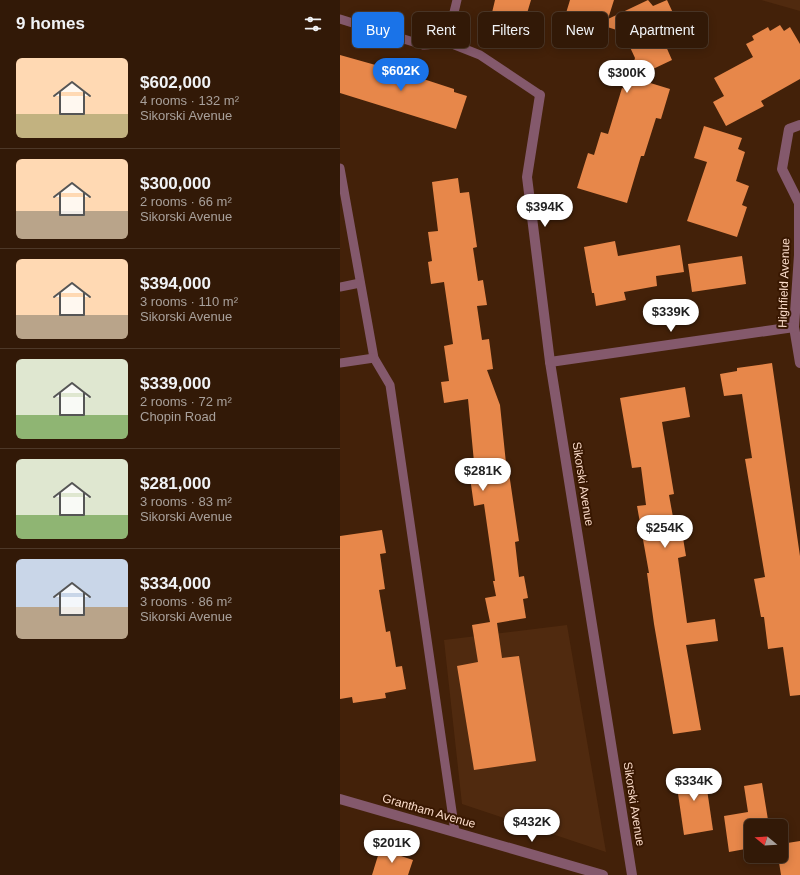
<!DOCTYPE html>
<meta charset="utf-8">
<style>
body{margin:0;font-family:Arial,sans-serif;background:#3d2615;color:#f1f3f6;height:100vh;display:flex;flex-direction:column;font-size:15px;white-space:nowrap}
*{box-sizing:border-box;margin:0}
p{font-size:13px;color:#a8a09b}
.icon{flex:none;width:22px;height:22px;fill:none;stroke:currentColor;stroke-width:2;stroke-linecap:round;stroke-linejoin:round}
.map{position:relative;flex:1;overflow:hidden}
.side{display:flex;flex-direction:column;background:#321907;width:340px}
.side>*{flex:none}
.banner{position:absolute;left:12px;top:12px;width:380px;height:36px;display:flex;gap:8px}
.needle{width:26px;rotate:288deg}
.fabs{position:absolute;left:404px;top:819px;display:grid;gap:8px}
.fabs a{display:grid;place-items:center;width:44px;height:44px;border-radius:6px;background:#321907;box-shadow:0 2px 10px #0003,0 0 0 1px #4d3828;font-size:20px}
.price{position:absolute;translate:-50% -34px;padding:0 9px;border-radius:14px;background:#fff;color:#222;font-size:13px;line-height:26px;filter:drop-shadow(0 1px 2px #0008)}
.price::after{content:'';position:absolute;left:50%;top:24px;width:12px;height:9px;margin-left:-6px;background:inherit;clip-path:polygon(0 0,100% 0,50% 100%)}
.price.on{background:#1a73e8;color:#fff}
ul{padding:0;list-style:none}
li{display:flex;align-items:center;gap:12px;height:100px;padding:0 16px}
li+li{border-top:1px solid #4d3828}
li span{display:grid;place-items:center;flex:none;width:112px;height:80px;border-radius:6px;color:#555}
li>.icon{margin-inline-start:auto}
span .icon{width:48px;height:48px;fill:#fffc;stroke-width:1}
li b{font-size:17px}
h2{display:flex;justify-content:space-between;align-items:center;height:48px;padding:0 16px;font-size:17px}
.pill{padding:0 14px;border-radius:6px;background:#321907;box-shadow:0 2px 10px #0003,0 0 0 1px #4d3828;font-size:14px;line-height:36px}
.pill.on{background:#1a73e8;color:#fff}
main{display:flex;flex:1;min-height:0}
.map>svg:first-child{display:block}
.built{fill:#502a0f}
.building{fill:#e7874a}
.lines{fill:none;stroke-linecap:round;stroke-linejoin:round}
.service{stroke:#84596c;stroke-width:9}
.minor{stroke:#84596c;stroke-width:10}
.tertiary{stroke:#84596c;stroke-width:10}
.labels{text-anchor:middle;stroke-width:4;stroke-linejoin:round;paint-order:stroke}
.street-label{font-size:12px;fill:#fcddcb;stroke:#381701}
</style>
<main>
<section class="side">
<h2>9 homes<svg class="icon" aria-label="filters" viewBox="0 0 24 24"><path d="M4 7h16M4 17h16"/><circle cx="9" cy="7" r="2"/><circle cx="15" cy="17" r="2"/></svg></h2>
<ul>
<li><span style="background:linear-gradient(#ffd9b3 70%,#c2b280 0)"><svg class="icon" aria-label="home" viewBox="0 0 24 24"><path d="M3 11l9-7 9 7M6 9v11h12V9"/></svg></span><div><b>$602,000</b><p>4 rooms · 132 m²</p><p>Sikorski Avenue</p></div></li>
<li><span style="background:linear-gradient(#ffd9b3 65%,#b9a48a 0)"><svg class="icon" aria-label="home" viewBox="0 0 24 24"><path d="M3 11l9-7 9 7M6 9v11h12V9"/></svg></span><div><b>$300,000</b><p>2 rooms · 66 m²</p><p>Sikorski Avenue</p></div></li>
<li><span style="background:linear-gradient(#ffd9b3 70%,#b9a48a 0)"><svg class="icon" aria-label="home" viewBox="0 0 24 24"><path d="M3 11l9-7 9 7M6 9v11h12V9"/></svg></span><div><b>$394,000</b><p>3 rooms · 110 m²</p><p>Sikorski Avenue</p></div></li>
<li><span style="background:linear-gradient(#dfe7d0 70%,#8fb573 0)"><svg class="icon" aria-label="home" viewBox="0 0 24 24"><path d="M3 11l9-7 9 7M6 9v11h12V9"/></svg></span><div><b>$339,000</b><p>2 rooms · 72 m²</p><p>Chopin Road</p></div></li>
<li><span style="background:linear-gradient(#dfe7d0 70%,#8fb573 0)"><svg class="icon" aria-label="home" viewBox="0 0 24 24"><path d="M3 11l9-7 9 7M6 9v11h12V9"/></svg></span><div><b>$281,000</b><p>3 rooms · 83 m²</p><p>Sikorski Avenue</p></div></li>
<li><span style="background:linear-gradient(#c9d6e8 60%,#b9a48a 0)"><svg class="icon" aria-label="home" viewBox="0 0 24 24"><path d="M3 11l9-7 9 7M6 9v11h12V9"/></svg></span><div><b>$334,000</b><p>3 rooms · 86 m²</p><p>Sikorski Avenue</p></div></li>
</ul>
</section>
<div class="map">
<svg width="460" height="875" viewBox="0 0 460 875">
<rect width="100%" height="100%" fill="#432109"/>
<g class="built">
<polygon points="421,0 460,0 460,11"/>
<polygon points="227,625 266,852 122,804 104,640"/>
</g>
<g class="building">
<polygon points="155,0 191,0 185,20 179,19 177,25 151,17"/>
<polygon points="230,0 274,0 268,19 308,0 313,6 327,0 339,26 321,35 332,60 294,78 330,89 321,119 316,118 304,156 301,156 287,203 237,188 248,153 254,155 261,132 268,134 282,88 286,89 295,58 283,32 245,20 242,29 223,23"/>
<polygon points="440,25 444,31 450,27 460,44 460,79 421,101 424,106 386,126 373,102 384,96 374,78 413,57 406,44 414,40 412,36 428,27 430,31"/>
<polygon points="0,55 71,75 114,89 114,92 127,96 116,129 0,93"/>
<polygon points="364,126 402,138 398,149 405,152 396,181 409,186 402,205 407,207 397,237 347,221 367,162 354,158"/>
<polygon points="118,178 120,193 129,192 137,247 133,248 138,281 143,280 147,305 137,306 142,340 149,339 153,369 147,370 160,405 167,473 169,473 179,541 175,542 179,577 184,576 188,598 183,599 186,618 157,623 162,658 179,656 196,761 134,770 117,666 138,662 132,625 150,622 145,598 156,596 153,581 155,581 144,504 134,506 128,463 134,462 128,399 104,403 101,382 109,381 104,346 113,344 104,282 91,284 88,262 92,261 88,232 98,231 92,182"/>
<polygon points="275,241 278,256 340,245 344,272 316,276 317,286 284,292 286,300 256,306 254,293 252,293 244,247"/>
<polygon points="402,256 406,284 352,292 348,264"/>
<polygon points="432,363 460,556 460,695 450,696 443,647 428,649 424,617 421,617 414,579 425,577 405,459 412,458 402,394 384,396 380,374 397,371 397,368"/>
<polygon points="345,387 350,417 322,422 334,494 329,495 337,539 343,538 346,556 338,558 347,623 375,619 378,641 346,645 361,730 333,734 314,624 307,573 309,573 297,506 306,505 301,467 292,468 280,398"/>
<polygon points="42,530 46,553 40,554 45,589 39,590 46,632 50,631 56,667 62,666 66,689 45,693 46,698 13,703 12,697 0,699 0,536"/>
<polygon points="364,769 373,830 344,835 335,773"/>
<polygon points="422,783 429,826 411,826 411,848 389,852 384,816 408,812 404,786"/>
<polygon points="460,841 460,875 441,875 438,856 441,856 441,844"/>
<polygon points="40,849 73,860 68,875 32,875"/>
</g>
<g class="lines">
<g class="service">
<path d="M0,19L83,45C109,46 112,20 117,0"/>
<polyline points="102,40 140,55 200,95"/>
<polyline points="0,168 34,358 50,385 115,832"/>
<polyline points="0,287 20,283"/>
<polyline points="0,363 34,358"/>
</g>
<g class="minor">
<polyline points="200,95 187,177 210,362 292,875"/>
<polyline points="460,125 449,129 442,169 459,203 459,255 454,327 460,363"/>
<polyline points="210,362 454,327"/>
</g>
<polyline class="tertiary" points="0,799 263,875"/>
</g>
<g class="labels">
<g class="street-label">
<text transform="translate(444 283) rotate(-88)" y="4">Highfield Avenue</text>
<text transform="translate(243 484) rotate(81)" y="4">Sikorski Avenue</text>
<text transform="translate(294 804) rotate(81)" y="4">Sikorski Avenue</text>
<text transform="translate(89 811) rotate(16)" y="4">Grantham Avenue</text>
</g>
</g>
</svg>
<div class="fabs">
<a><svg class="needle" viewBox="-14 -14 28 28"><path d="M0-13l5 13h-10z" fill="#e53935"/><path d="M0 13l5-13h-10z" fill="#a8a09b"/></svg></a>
</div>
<b class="price on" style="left:61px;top:92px">$602K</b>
<b class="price" style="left:287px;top:94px">$300K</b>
<b class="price" style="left:205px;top:228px">$394K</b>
<b class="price" style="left:331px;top:333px">$339K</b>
<b class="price" style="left:143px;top:492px">$281K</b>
<b class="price" style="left:325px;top:549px">$254K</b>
<b class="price" style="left:354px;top:802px">$334K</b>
<b class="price" style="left:192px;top:843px">$432K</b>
<b class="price" style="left:52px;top:864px">$201K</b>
<div class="banner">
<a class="pill on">Buy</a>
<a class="pill">Rent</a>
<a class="pill">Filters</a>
<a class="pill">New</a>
<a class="pill">Apartment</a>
</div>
</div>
</main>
